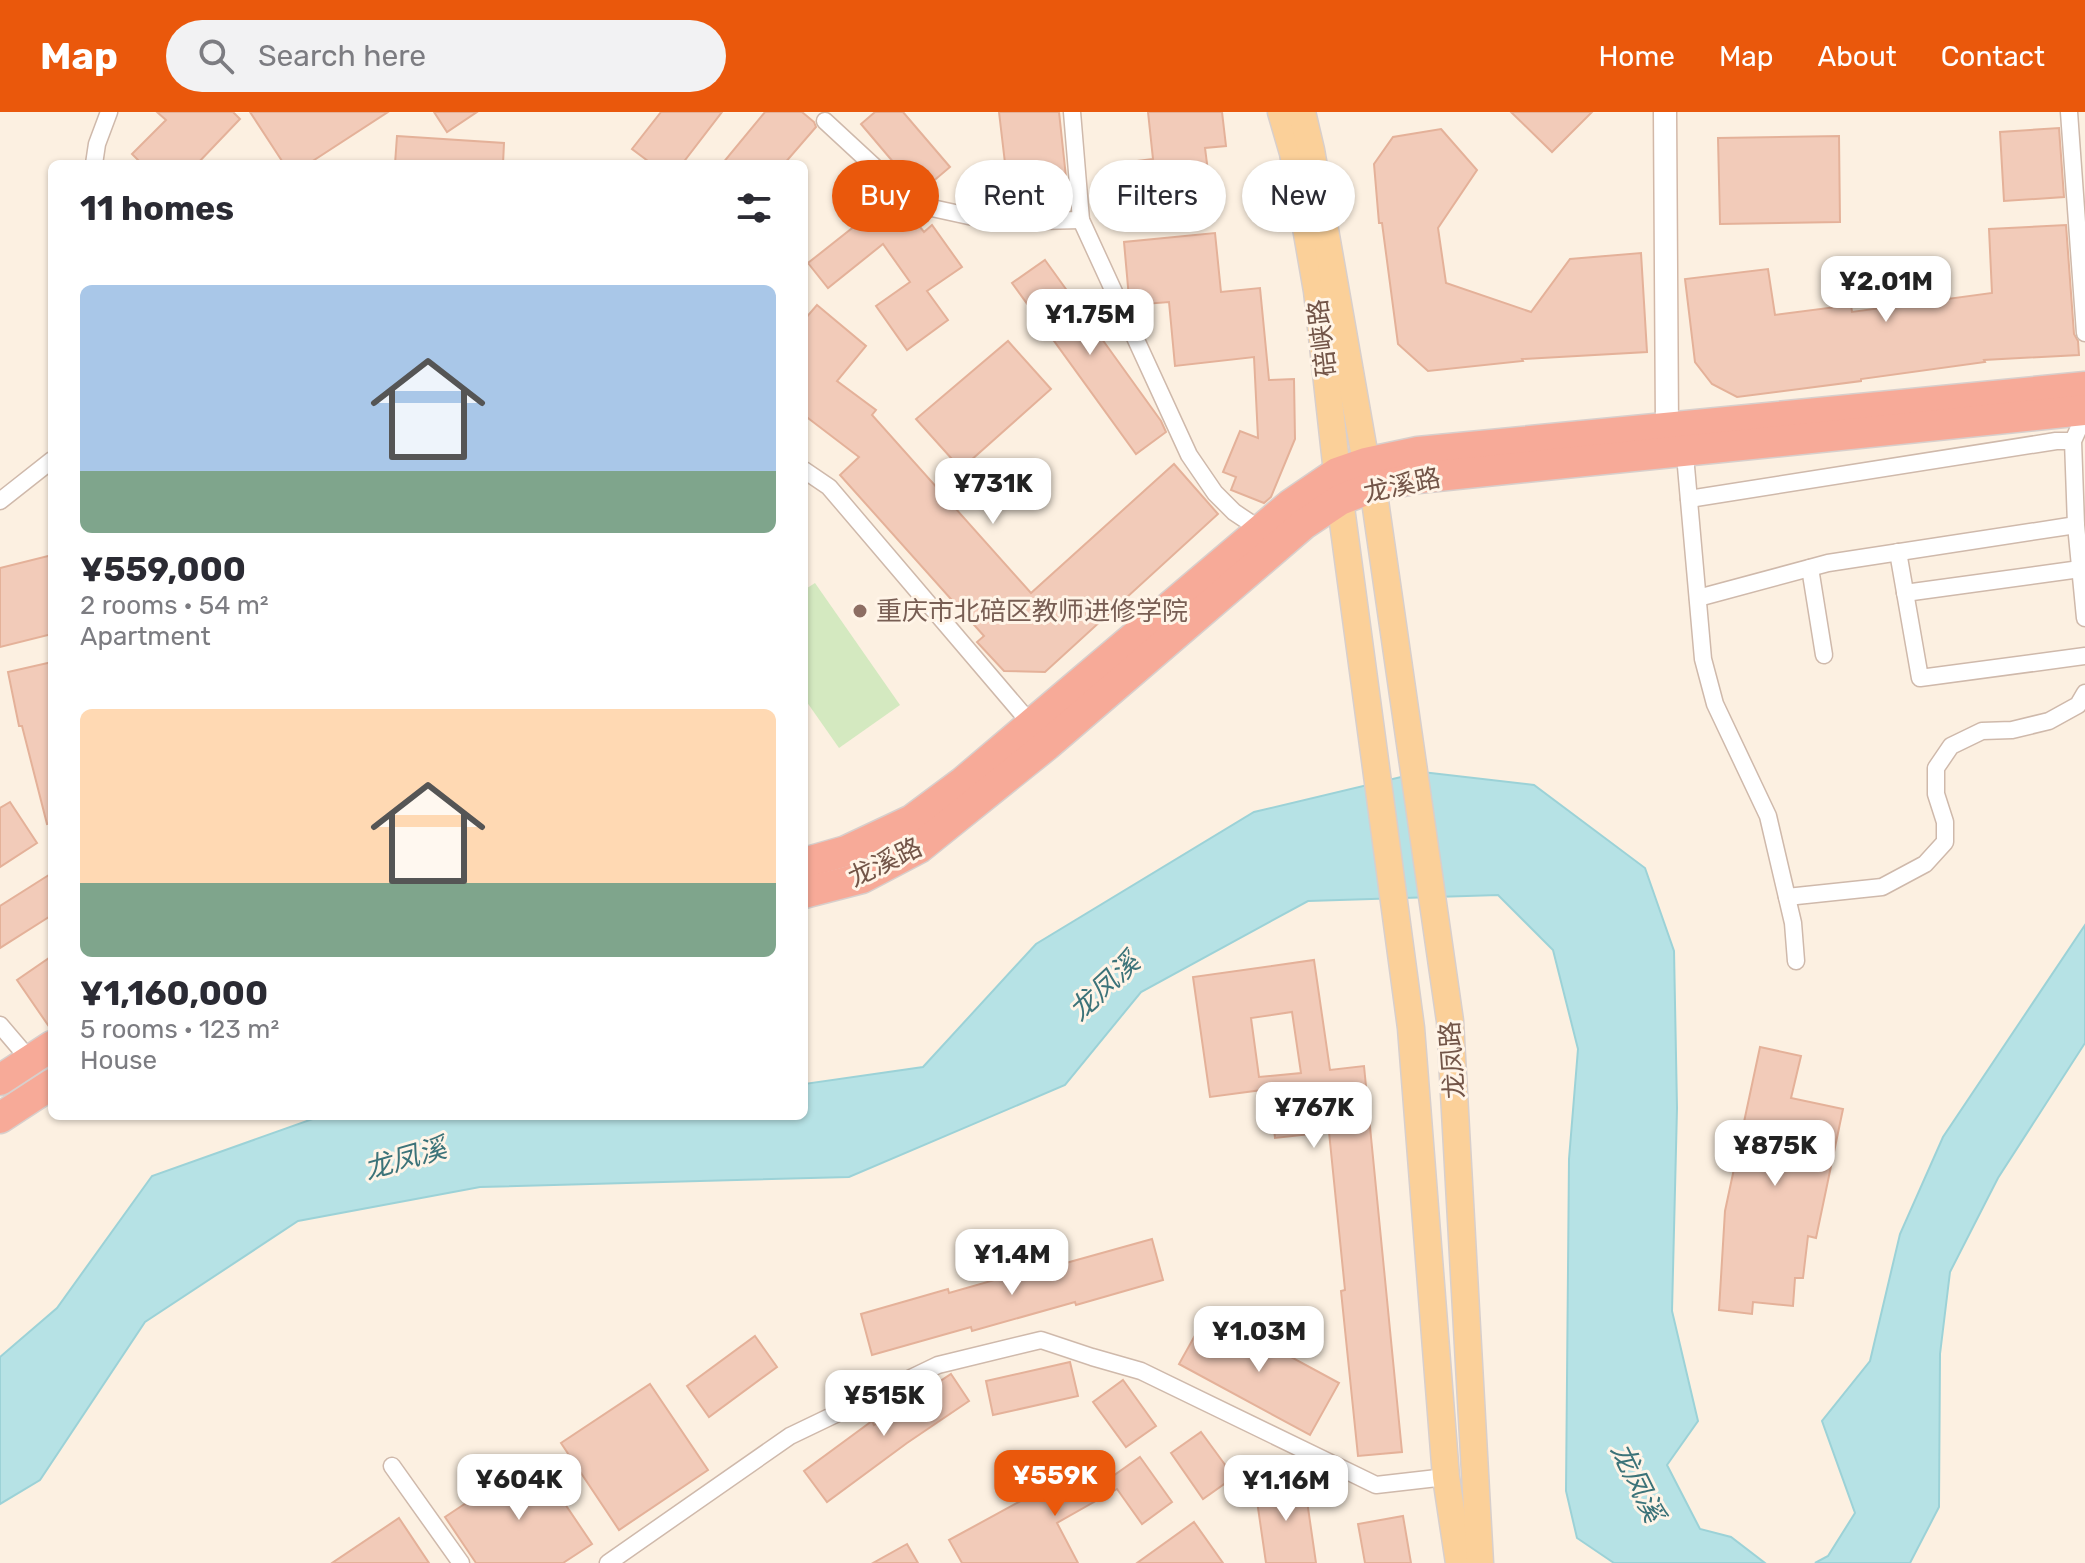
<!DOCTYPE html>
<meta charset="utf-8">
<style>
body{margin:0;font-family:Rubik,"Noto Sans SC",sans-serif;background:#f2f2f3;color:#2b2b33;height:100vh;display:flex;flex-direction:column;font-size:30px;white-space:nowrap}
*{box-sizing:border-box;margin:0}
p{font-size:26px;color:#7c7c81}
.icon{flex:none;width:44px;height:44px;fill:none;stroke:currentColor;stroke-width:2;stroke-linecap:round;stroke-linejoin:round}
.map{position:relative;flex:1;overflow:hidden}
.panel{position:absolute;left:48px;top:48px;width:760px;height:960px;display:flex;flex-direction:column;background:#fff;border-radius:12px;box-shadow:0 2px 6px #0004}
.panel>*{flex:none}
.guide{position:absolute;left:832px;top:48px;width:760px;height:72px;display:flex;gap:16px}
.price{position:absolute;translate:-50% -68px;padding:0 18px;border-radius:16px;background:#fff;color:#222;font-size:26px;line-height:52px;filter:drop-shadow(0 2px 4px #0008)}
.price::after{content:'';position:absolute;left:50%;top:48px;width:24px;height:18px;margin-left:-12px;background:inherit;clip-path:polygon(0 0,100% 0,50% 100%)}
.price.active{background:#ea580c;color:#fff}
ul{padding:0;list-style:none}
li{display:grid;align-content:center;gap:16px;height:424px;padding:0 32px}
li span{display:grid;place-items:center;height:248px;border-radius:12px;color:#555}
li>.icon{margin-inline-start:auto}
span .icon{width:144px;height:144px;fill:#fffc;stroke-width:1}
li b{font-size:34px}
h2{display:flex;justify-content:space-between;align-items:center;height:96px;padding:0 32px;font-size:34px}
.tag{padding:0 28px;border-radius:36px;background:#fff;box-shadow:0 2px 6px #0004;font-size:28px;line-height:72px}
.tag.active{background:#ea580c;color:#fff}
header{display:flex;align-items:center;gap:48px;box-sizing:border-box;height:112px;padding:0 40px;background:#ea580c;color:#fff}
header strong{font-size:38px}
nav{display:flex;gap:44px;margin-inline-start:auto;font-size:28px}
.search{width:560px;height:72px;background:#f2f2f3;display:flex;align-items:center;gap:20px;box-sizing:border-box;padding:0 28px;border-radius:44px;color:#7c7c81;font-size:30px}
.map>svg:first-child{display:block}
.green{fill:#d4e9c0}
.water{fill:#b6e2e5;stroke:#9cd2d7;stroke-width:2}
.building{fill:#f2cbb9;stroke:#e4b199;stroke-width:2;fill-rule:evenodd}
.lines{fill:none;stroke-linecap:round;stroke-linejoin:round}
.street-casing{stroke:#cfb9ab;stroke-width:19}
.secondary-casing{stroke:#d2b8a8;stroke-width:25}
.primary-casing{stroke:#d8cfcc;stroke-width:29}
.highway-casing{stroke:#d8cfcc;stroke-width:33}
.street{stroke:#fff;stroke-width:16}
.secondary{stroke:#fff;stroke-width:22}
.primary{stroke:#fbd099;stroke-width:26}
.highway{stroke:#f7aa98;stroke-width:30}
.education-dot{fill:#8d6e63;stroke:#fff4e7;stroke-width:3}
.labels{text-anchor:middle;stroke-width:6;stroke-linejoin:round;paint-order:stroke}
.street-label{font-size:26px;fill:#735548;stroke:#fff4e7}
.education-label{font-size:26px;fill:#785e54;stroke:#fff4e7;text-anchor:start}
.water-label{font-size:28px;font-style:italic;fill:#3c7379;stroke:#fff4e7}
</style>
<header>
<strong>Map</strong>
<div class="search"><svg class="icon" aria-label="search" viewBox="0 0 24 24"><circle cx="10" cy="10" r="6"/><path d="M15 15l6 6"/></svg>Search here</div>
<nav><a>Home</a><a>Map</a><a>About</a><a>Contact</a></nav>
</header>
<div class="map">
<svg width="2085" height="1451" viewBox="0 0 2085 1451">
<rect width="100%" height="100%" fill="#fcf0e1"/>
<polygon class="green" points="815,471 900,593 839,636 804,586 804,478"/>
<g class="water">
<polygon points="1422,660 1534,673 1645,756 1674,839 1677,996 1672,1199 1698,1309 1667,1353 1700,1417 1731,1425 1765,1451 1614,1451 1577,1426 1566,1379 1569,1047 1578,937 1553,838 1498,783 1308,789 1141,880 1065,973 849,1065 480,1075 298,1109 145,1210 40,1368 0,1392 0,1245 57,1196 152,1064 321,1004 804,1004 804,972 923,955 1036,832 1254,700"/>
<polygon points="2085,813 2085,931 1998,1066 1950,1160 1940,1242 1939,1395 1910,1451 1815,1451 1828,1444 1855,1401 1822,1309 1870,1249 1900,1122 1943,1025"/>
</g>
<g class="building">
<polygon points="157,0 233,0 240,7 197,52 142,52 132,42 166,8"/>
<polygon points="250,0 388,0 308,52 284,52"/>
<polygon points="434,0 477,0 447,20"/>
<polygon points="661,0 722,0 682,52 652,52 632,37"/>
<polygon points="765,0 802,0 814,10 816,15 784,52 722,52"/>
<polygon points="875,0 903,0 950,55 924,77 905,64 861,12"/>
<polygon points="999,0 1059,0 1069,93 1026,98 997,99 982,96 976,54 1005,51"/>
<polygon points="1148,0 1222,0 1226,34 1205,36 1212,91 1118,103 1112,52 1153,47"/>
<polygon points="1511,0 1592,0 1552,40"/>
<polygon points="2059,16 2064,85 2004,89 2000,20"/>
<polygon points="1441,17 1477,58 1438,116 1446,171 1531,200 1570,147 1641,141 1647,240 1522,247 1523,249 1428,259 1398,232 1382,111 1379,111 1374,52 1393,25"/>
<polygon points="397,24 504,31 503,52 395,52"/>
<polygon points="1839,24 1840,110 1720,112 1718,26"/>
<polygon points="894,83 906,91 903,94 924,120 932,113 962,155 927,179 948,208 907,238 876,194 910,170 883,132 828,176 808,151"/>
<polygon points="2066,113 2074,222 2078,229 2079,243 1984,248 1985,250 1861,267 1861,269 1737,285 1712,272 1695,250 1685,167 1768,157 1775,203 1851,193 1852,200 1992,181 1989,117"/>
<polygon points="1215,121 1221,180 1260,176 1269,268 1294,267 1295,327 1271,385 1264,391 1231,378 1236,365 1223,360 1240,319 1258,326 1254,245 1175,254 1169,190 1132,193 1129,186 1124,130"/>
<polygon points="1045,148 1161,309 1166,320 1136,342 1012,171"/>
<polygon points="817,193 866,234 837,269 876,298 872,303 1031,481 1174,352 1218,402 1045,560 1004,559 977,530 984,524 840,363 859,345 804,303 804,208"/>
<polygon points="1008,229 1051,277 961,357 916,307"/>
<polygon points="52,443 52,522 0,535 0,456"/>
<polygon points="52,550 52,711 47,712 22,614 19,614 8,560"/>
<polygon points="10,690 37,731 0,755 0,696"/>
<polygon points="52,761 52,803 0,836 0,794"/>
<polygon points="52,844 52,916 50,916 17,868"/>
<path d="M1314,848L1330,958L1364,954L1402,1340L1358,1344L1341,1179L1345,1178L1329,1020L1275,1026L1270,977L1210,985L1193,865ZM1292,900L1301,961L1259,965L1251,906Z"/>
<polygon points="1760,935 1801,944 1791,986 1843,997 1816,1126 1808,1124 1803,1166 1795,1166 1793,1194 1753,1190 1752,1202 1719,1198 1725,1099"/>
<polygon points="1152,1127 1163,1168 1076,1193 1075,1190 972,1219 971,1215 872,1243 861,1202 948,1177 949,1181 1047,1153 1048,1156"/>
<polygon points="1208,1200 1339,1271 1310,1323 1179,1252"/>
<polygon points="755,1224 777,1255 709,1305 687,1274"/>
<polygon points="1070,1250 1078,1284 993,1303 986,1269"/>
<polygon points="951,1262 969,1289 907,1331 827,1390 804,1359 872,1309 874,1313"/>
<polygon points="1123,1268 1156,1314 1126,1335 1093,1290"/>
<polygon points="650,1272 708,1358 619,1418 561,1331"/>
<polygon points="1201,1320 1234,1365 1203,1387 1171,1341"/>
<polygon points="1140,1345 1172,1390 1142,1412 1117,1377 1057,1411 1078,1451 962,1451 949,1428 1085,1354 1096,1376"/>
<polygon points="534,1346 592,1432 563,1451 476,1451 445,1405"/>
<polygon points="1304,1368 1316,1451 1266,1451 1255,1375"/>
<polygon points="1403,1404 1411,1451 1365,1451 1358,1412"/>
<polygon points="399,1406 429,1451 332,1451"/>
<polygon points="1194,1410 1223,1451 1137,1451"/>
<polygon points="907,1432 918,1451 873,1451"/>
</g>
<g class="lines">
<g class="street-casing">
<g id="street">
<polyline points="1072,0 1081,108 1189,343 1215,381 1234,400 1261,418"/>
<polyline points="2069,0 2085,221"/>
<polyline points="825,9 878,58 932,96 996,110 1081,108"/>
<polyline points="94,52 97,32 109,0"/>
<polyline points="2085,302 2073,329 2076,413 2085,506"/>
<polyline points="1684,332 1703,547 1715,592 1768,704 1793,811 1796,849"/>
<polyline points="804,358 829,375 1031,612"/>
<polyline points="1689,387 2056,329 2073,329"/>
<polyline points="0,389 52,348"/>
<polyline points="1898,440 1920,566 2085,544"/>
<polyline points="1810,456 1824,543"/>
<polyline points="1905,481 2080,457"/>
<polyline points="1698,486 1828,451 2076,413"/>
<polyline points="1787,785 1882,775 1925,752 1945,730 1945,710 1936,682 1936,656 1951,634 1982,619 2012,618 2049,609 2078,593 2085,581"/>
<polyline points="0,913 29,947"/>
<polyline points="392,1354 461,1451"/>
<polyline points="608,1451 790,1324 938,1253 1041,1228 1092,1245 1141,1259 1376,1373 1446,1365"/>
</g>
</g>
<g class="secondary-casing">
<polyline id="secondary" points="1665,0 1667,316"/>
</g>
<g class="primary-casing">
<g id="primary">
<polyline points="1281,0 1293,41 1317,179 1340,388 1411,916 1446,1365 1459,1451"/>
<polyline points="1302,0 1311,38 1366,351 1373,375 1450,909 1480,1451"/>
</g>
</g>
<g class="highway-casing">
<g id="highway">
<polyline points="804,751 846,739 912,708 963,670 1290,393 1337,361 1366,351 1418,340 2085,275"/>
<polyline points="804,781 862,766 919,736 1047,633 1304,412 1340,388 1373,375 1418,366 2085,298"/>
<polyline points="0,968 52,934"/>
<polyline points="0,1006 52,972"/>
</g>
</g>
<use href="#street" class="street"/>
<use href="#secondary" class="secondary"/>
<use href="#primary" class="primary"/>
<use href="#highway" class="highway"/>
</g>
<circle class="education-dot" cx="860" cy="499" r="8"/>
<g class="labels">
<g class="street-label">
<text transform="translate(1322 226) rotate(-97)" y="9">碚峡路</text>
<text transform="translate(1402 373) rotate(-12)" y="9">龙溪路</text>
<text transform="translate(885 750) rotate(-26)" y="9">龙溪路</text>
<text transform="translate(1452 948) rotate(-94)" y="9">龙凤路</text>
</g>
<g class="education-label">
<text x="876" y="508">重庆市北碚区教师进修学院</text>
</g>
<g class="water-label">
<text transform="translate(1104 874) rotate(-43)" y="10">龙凤溪</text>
<text transform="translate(405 1046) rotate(-16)" y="10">龙凤溪</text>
<text transform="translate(1638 1370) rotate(64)" y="10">龙凤溪</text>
</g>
</g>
</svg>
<b class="price" style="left:1886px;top:212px">¥2.01M</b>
<b class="price" style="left:1090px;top:245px">¥1.75M</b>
<b class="price" style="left:993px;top:414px">¥731K</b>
<b class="price" style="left:1314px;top:1038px">¥767K</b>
<b class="price" style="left:1775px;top:1076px">¥875K</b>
<b class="price" style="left:1012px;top:1185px">¥1.4M</b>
<b class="price" style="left:1259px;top:1262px">¥1.03M</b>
<b class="price" style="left:884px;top:1326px">¥515K</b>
<b class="price active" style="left:1055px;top:1406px">¥559K</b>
<b class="price" style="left:519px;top:1410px">¥604K</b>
<b class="price" style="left:1286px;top:1411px">¥1.16M</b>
<div class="guide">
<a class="tag active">Buy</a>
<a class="tag">Rent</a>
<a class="tag">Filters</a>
<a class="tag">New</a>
</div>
<section class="panel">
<h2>11 homes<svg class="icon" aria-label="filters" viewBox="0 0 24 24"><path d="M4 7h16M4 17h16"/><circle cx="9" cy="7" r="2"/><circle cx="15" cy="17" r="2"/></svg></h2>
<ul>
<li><span style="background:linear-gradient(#a9c7e8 75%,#7fa58c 0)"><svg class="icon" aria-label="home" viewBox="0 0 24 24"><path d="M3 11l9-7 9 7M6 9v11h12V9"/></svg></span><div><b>¥559,000</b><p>2 rooms · 54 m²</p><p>Apartment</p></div></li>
<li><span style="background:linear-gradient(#ffd9b3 70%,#7fa58c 0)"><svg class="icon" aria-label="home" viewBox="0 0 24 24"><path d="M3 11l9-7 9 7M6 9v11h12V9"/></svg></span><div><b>¥1,160,000</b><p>5 rooms · 123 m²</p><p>House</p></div></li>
</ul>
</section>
</div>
